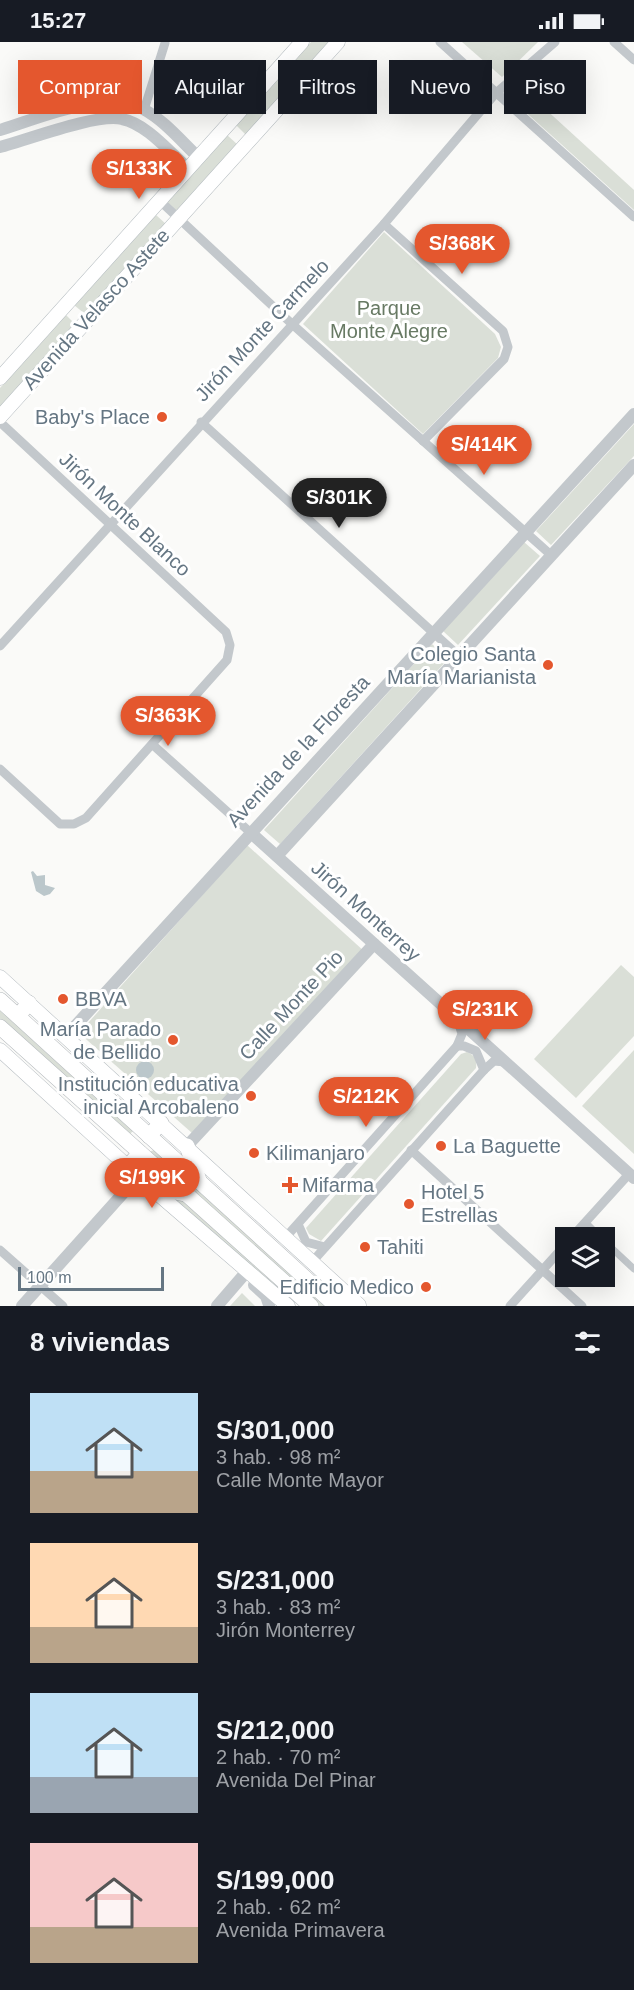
<!DOCTYPE html>
<html lang="es">
<meta charset="utf-8">
<style>
body{margin:0;font-family:Arial,sans-serif;background:#20242c;color:#f1f3f6;height:100vh;display:flex;flex-direction:column;font-size:22px;white-space:nowrap}
*{box-sizing:border-box;margin:0}
p{font-size:20px;color:#9ea1a6}
.icon{flex:none;width:33px;height:33px;fill:none;stroke:currentColor;stroke-width:2;stroke-linecap:round;stroke-linejoin:round}
.map{position:relative;height:1264px;overflow:hidden}
.drawer{display:flex;flex-direction:column;background:#171b24;flex:1}
.drawer>*{flex:none}
.top-card{position:absolute;left:18px;top:18px;width:598px;height:54px;display:flex;gap:12px}
.controls{position:absolute;left:555px;top:1185px;display:grid;gap:12px}
.controls a{display:grid;place-items:center;width:60px;height:60px;border-radius:0px;background:#171b24;box-shadow:0 6px 24px #0002;font-size:30px}
.scale{position:absolute;left:18px;bottom:15px;width:146px;box-sizing:border-box;padding-left:6px;border:3px solid #657683;border-top:0;font-size:16px;line-height:21px;white-space:nowrap;color:#657683;-webkit-text-stroke:4px #fff;paint-order:stroke}
.price{position:absolute;translate:-50% -51px;padding:0 14px;border-radius:21px;background:#e4572e;color:#fff;font-size:20px;line-height:39px;filter:drop-shadow(0 2px 3px #0008)}
.price::after{content:'';position:absolute;left:50%;top:36px;width:18px;height:14px;margin-left:-9px;background:inherit;clip-path:polygon(0 0,100% 0,50% 100%)}
.price.selected{background:#222;color:#fff}
ul{padding:0;list-style:none}
li{display:flex;align-items:center;gap:18px;height:150px;padding:0 30px}
li span{display:grid;place-items:center;flex:none;width:168px;height:120px;border-radius:0px;color:#555}
li>.icon{margin-inline-start:auto}
span .icon{width:72px;height:72px;fill:#fffc;stroke-width:1}
li b{font-size:26px}
h2{display:flex;justify-content:space-between;align-items:center;height:72px;padding:0 30px;font-size:26px}
.pill{padding:0 21px;border-radius:0px;background:#171b24;box-shadow:0 6px 24px #0002;font-size:21px;line-height:54px}
.pill.selected{background:#e4572e;color:#fff}
.status{display:flex;justify-content:space-between;align-items:center;height:42px;padding:0 30px;background:#171b24;direction:ltr}
.status svg{height:16px;fill:currentColor}
.map>svg:first-child{display:block}
.green{fill:#dadfd7}
.water{fill:#bbc7cb}
.lines{fill:none;stroke-linecap:round;stroke-linejoin:round}
.secondary-casing{stroke:#b3babf;stroke-width:15}
.primary-casing{stroke:#b5babe;stroke-width:16}
.pedestrian{stroke:#c3c8cc;stroke-width:7}
.minor{stroke:#c3c8cc;stroke-width:9}
.tertiary{stroke:#c3c8cc;stroke-width:12}
.secondary{stroke:#fff;stroke-width:14}
.primary{stroke:#fff;stroke-width:15}
.poi-dot{fill:#e4572e;stroke:#fff;stroke-width:2}
.labels{text-anchor:middle;stroke-width:6;stroke-linejoin:round;paint-order:stroke}
.park-label{font-size:20px;fill:#687a64;stroke:#fff}
.street-label{font-size:20px;fill:#657683;stroke:#fff}
.poi-label{font-size:20px;fill:#657683;stroke:#fff;text-anchor:start}
</style>
<div class="status"><b>15:27</b><svg viewBox="0 0 49 12"><path d="M0 12V9h3v3zM5 12V6h3v6zM10 12V3h3v9zM15 12V0h3v12zM26 1h20v11H26zM47 4h2v5h-2z"/></svg></div>
<div class="map">
<svg width="634" height="1264" viewBox="0 0 634 1264">
<rect width="100%" height="100%" fill="#fafaf8"/>
<g class="green">
<polygon points="311,0 330,0 246,93 236,83"/>
<polygon points="462,0 538,0 502,35"/>
<polygon points="519,43 634,148 634,168 509,55"/>
<polygon points="227,93 238,103 175,170 164,160"/>
<polygon points="156,173 167,183 85,272 74,263"/>
<polygon points="384,190 495,292 501,305 498,316 423,392 303,282"/>
<polygon points="65,272 76,283 0,369 0,346"/>
<polygon points="634,382 634,414 551,503 536,489"/>
<polygon points="524,500 540,514 458,603 443,589"/>
<polygon points="432,602 448,617 280,802 264,788"/>
<polygon points="247,803 365,910 192,1091 79,991"/>
<polygon points="621,923 634,935 634,994 576,1056 534,1017"/>
<polygon points="0,967 134,1088 129,1093 0,978"/>
<polygon points="634,1008 634,1112 582,1064"/>
<path d="M467,1010C475,1013 477,1018 476,1026L321,1199L309,1192L306,1186L461,1012Z"/>
<polygon points="155,1108 327,1264 319,1264 151,1114 151,1109"/>
<polygon points="170,1153 179,1154 273,1237 288,1261"/>
<polygon points="242,1251 255,1264 230,1264"/>
</g>
<g class="water">
<polygon points="33,829 37,834 45,833 45,843 55,846 50,852 44,854 36,849 31,830"/>
<circle cx="145" cy="1028" r="9"/>
</g>
<g class="lines">
<g class="secondary-casing">
<g id="secondary">
<polyline points="0,336 302,0"/>
<polyline points="0,375 338,0"/>
<polyline points="0,935 359,1263"/>
<polyline points="0,1008 150,1145 288,1264"/>
</g>
</g>
<g class="primary-casing">
<g id="primary">
<polyline points="0,958 336,1264"/>
<polyline points="18,974 29,961"/>
<polyline points="0,985 311,1264"/>
<polyline points="149,1094 161,1081"/>
<polyline points="187,1104 199,1138"/>
<polyline points="128,1124 140,1111"/>
<polyline points="150,1145 185,1152"/>
<polyline points="330,1249 353,1264"/>
</g>
</g>
<g class="pedestrian">
<polyline points="585,1180 601,1196"/>
<polyline points="604,1199 634,1227"/>
</g>
<g class="minor">
<polyline points="440,0 634,175"/>
<polyline points="614,0 634,18"/>
<polyline points="144,68 165,1"/>
<polyline points="159,158 292,282 551,513"/>
<polyline points="384,182 503,289 508,305 504,317 423,399"/>
<polyline points="0,380 226,590 230,603 227,618 86,776 74,782 60,782 0,727"/>
<polyline points="201,380 459,614"/>
<polyline points="0,604 384,182 495,52 555,0"/>
<polyline points="153,703 251,791"/>
<polyline points="457,1004 464,1004 476,1009 484,1028"/>
<polyline points="411,1108 582,1264"/>
<polyline points="298,1182 306,1200 325,1205"/>
<polyline points="285,1196 457,1004 462,992 458,979"/>
<polyline points="571,1196 629,1132"/>
<polyline points="0,1208 63,1264"/>
<polyline points="312,1220 484,1028 494,1019 505,1020"/>
<polyline points="510,1264 566,1202"/>
</g>
<g class="tertiary">
<path d="M0,88C40,76 104,47 143,67C164,78 182,100 199,116"/>
<path d="M0,105C27,98 97,71 122,77C147,82 170,111 189,127"/>
<polyline points="251,791 634,1136"/>
<polyline points="277,814 634,423"/>
<polyline points="66,994 634,372"/>
<polyline points="187,1104 374,902"/>
<polyline points="254,1243 266,1254 269,1263"/>
<polyline points="22,1264 126,1148 128,1124"/>
<polyline points="217,1264 248,1228"/>
</g>
<use href="#secondary" class="secondary"/>
<use href="#primary" class="primary"/>
</g>
<g class="poi-dot">
<circle cx="162" cy="375" r="6"/>
<circle cx="548" cy="623" r="6"/>
<circle cx="63" cy="957" r="6"/>
<circle cx="173" cy="998" r="6"/>
<circle cx="251" cy="1054" r="6"/>
<circle cx="441" cy="1104" r="6"/>
<circle cx="254" cy="1111" r="6"/>
<path d="M287 1134h6v6h6v6h-6v6h-6v-6h-6v-6h6z"/>
<circle cx="409" cy="1162" r="6"/>
<circle cx="365" cy="1205" r="6"/>
<circle cx="426" cy="1245" r="6"/>
</g>
<g class="labels">
<g class="park-label">
<text x="389" y="273">Parque<tspan x="389" dy="23">Monte Alegre</tspan></text>
</g>
<g class="street-label">
<text transform="translate(96 267) rotate(-48)" y="7">Avenida Velasco Astete</text>
<text transform="translate(262 288) rotate(-47)" y="7">Jirón Monte Carmelo</text>
<text transform="translate(125 472) rotate(43)" y="7">Jirón Monte Blanco</text>
<text transform="translate(298 709) rotate(-47)" y="7">Avenida de la Floresta</text>
<text transform="translate(366 869) rotate(42)" y="7">Jirón Monterrey</text>
<text transform="translate(291 963) rotate(-47)" y="7">Calle Monte Pio</text>
</g>
<g class="poi-label">
<text x="150" y="382" text-anchor="end">Baby's Place</text>
<text x="536" y="619" text-anchor="end">Colegio Santa<tspan x="536" dy="23">María Marianista</tspan></text>
<text x="75" y="964">BBVA</text>
<text x="161" y="994" text-anchor="end">María Parado<tspan x="161" dy="23">de Bellido</tspan></text>
<text x="239" y="1049" text-anchor="end">Institución educativa<tspan x="239" dy="23">inicial Arcobaleno</tspan></text>
<text x="453" y="1111">La Baguette</text>
<text x="266" y="1118">Kilimanjaro</text>
<text x="302" y="1150">Mifarma</text>
<text x="421" y="1157">Hotel 5<tspan x="421" dy="23">Estrellas</tspan></text>
<text x="377" y="1212">Tahiti</text>
<text x="414" y="1252" text-anchor="end">Edificio Medico</text>
</g>
</g>
</svg>
<div class="controls">
<a><svg class="icon" aria-label="layers" viewBox="0 0 24 24"><path d="M12 4l9 5-9 5-9-5zM3 14l9 5 9-5"/></svg></a>
</div>
<div class="scale">100 m</div>
<b class="price" style="left:139px;top:158px">S/133K</b>
<b class="price" style="left:462px;top:233px">S/368K</b>
<b class="price" style="left:484px;top:434px">S/414K</b>
<b class="price selected" style="left:339px;top:487px">S/301K</b>
<b class="price" style="left:168px;top:705px">S/363K</b>
<b class="price" style="left:485px;top:999px">S/231K</b>
<b class="price" style="left:366px;top:1086px">S/212K</b>
<b class="price" style="left:152px;top:1167px">S/199K</b>
<div class="top-card">
<a class="pill selected">Comprar</a>
<a class="pill">Alquilar</a>
<a class="pill">Filtros</a>
<a class="pill">Nuevo</a>
<a class="pill">Piso</a>
</div>
</div>
<section class="drawer">
<h2>8 viviendas<svg class="icon" aria-label="filters" viewBox="0 0 24 24"><path d="M4 7h16M4 17h16"/><circle cx="9" cy="7" r="2"/><circle cx="15" cy="17" r="2"/></svg></h2>
<ul>
<li><span style="background:linear-gradient(#bfe0f5 65%,#b9a48a 0)"><svg class="icon" aria-label="home" viewBox="0 0 24 24"><path d="M3 11l9-7 9 7M6 9v11h12V9"/></svg></span><div><b>S/301,000</b><p>3 hab. · 98 m²</p><p>Calle Monte Mayor</p></div></li>
<li><span style="background:linear-gradient(#ffd9b3 70%,#b9a48a 0)"><svg class="icon" aria-label="home" viewBox="0 0 24 24"><path d="M3 11l9-7 9 7M6 9v11h12V9"/></svg></span><div><b>S/231,000</b><p>3 hab. · 83 m²</p><p>Jirón Monterrey</p></div></li>
<li><span style="background:linear-gradient(#bfe0f5 70%,#9aa5b1 0)"><svg class="icon" aria-label="home" viewBox="0 0 24 24"><path d="M3 11l9-7 9 7M6 9v11h12V9"/></svg></span><div><b>S/212,000</b><p>2 hab. · 70 m²</p><p>Avenida Del Pinar</p></div></li>
<li><span style="background:linear-gradient(#f6c9c9 70%,#b9a48a 0)"><svg class="icon" aria-label="home" viewBox="0 0 24 24"><path d="M3 11l9-7 9 7M6 9v11h12V9"/></svg></span><div><b>S/199,000</b><p>2 hab. · 62 m²</p><p>Avenida Primavera</p></div></li>
</ul>
</section>
